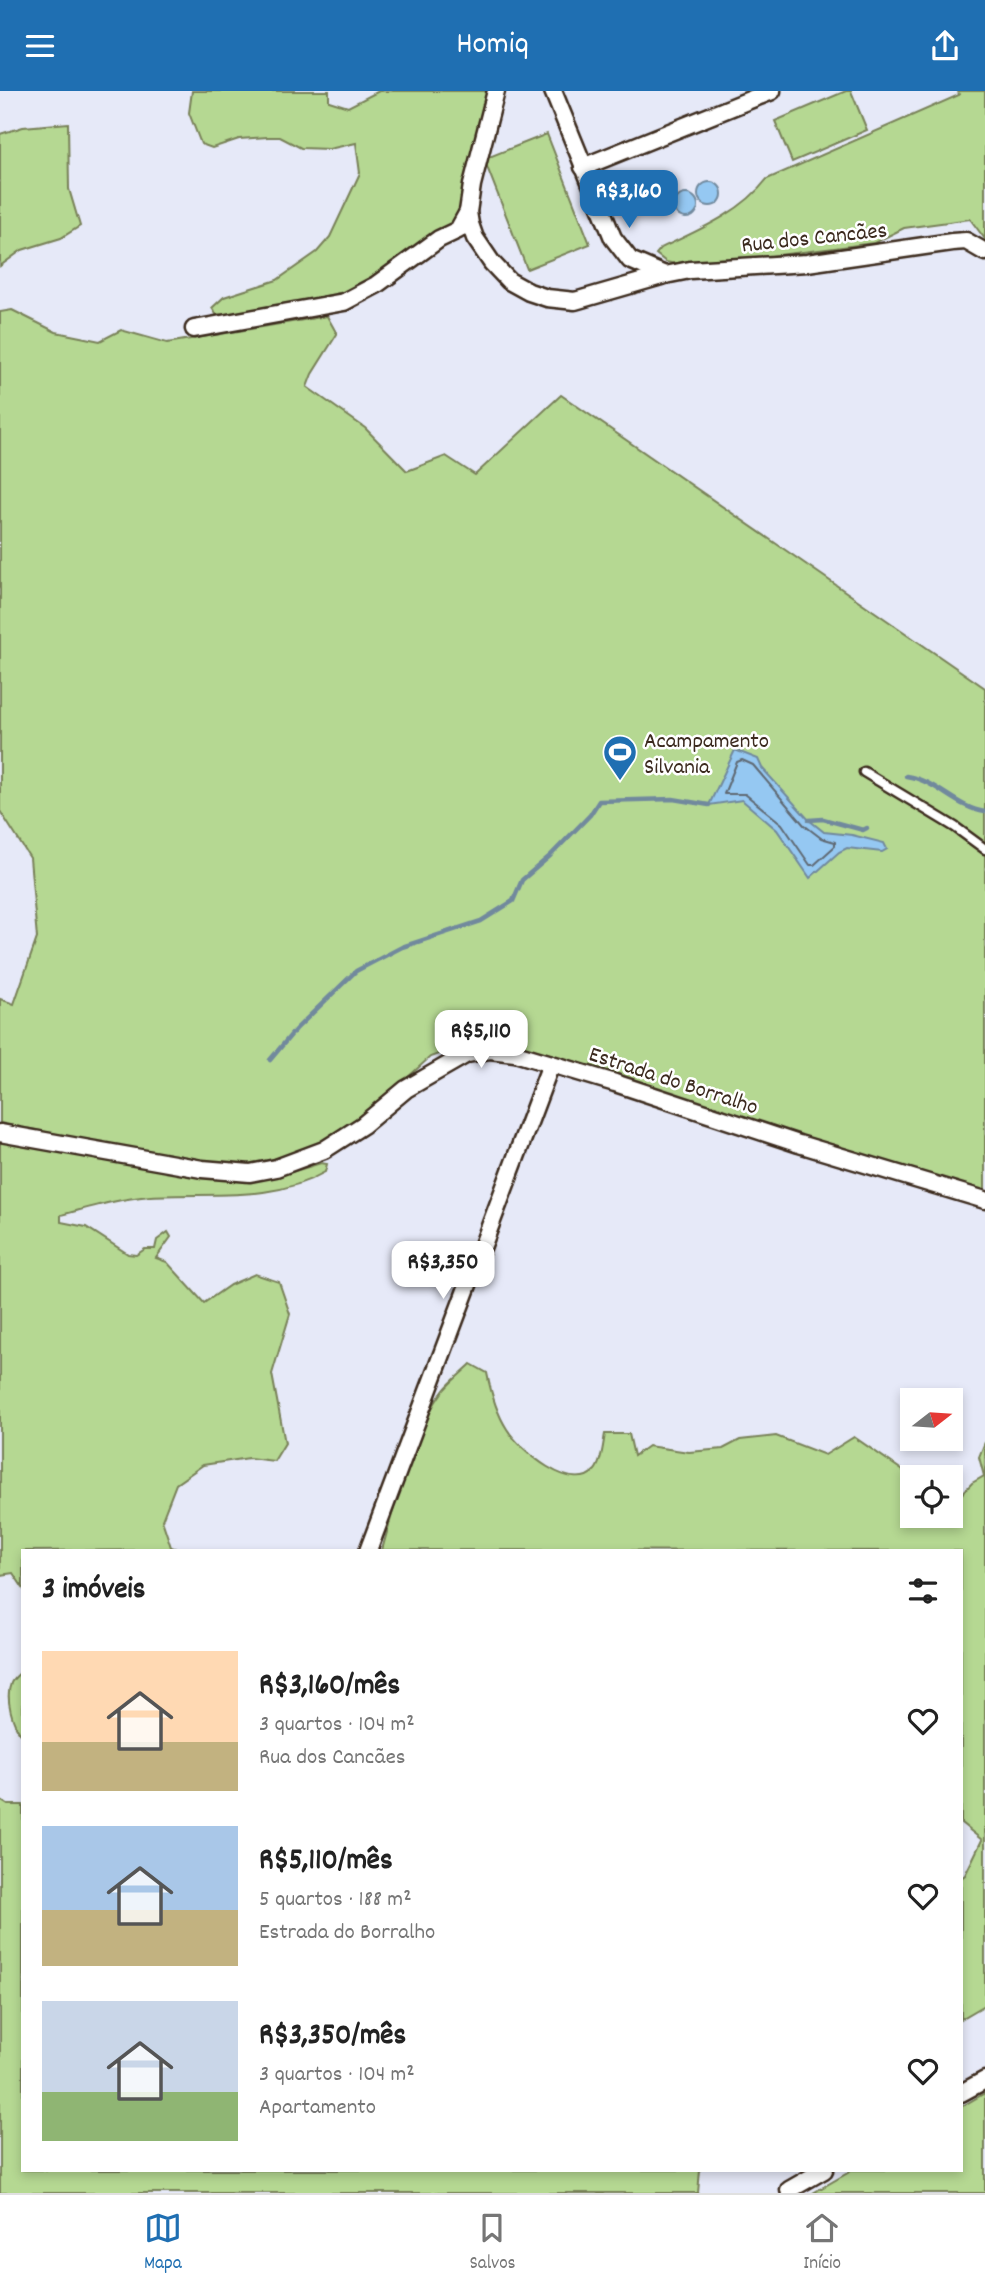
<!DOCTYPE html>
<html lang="pt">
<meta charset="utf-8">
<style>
body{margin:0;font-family:Dekko,sans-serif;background:#f2f2f2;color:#222;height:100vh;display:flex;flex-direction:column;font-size:26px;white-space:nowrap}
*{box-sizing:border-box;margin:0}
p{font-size:23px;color:#767676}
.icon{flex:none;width:38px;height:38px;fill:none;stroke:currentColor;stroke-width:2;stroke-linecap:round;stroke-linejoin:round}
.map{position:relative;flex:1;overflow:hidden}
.drawer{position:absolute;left:21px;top:1458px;width:942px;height:623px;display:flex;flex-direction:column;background:#fff;border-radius:0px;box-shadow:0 4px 10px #0003}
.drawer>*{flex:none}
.needle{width:46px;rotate:73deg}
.tools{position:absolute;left:900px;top:1297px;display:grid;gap:14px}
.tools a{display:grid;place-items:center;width:63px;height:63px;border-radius:0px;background:#fff;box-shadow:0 4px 10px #0003;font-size:35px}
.price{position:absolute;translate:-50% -60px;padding:0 16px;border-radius:14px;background:#fff;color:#222;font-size:23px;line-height:46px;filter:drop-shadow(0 2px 4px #0008)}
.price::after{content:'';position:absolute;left:50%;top:42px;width:21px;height:16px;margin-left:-10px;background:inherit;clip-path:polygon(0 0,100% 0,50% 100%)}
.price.active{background:#1f6fb2;color:#fff}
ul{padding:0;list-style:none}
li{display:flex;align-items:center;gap:21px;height:175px;padding:0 21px}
li span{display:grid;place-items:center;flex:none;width:196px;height:140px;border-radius:0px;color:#555}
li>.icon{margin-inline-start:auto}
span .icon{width:84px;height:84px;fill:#fffc;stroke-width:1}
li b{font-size:30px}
h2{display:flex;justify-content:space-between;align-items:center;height:84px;padding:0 21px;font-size:30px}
header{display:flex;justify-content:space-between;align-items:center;height:91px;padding:0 21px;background:#1f6fb2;color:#fff;font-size:32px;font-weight:600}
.tab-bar{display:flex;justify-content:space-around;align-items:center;height:98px;border-top:2px solid #e0e0e0;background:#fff;font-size:19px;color:#767676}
.tab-bar a{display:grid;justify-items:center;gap:4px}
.tab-bar .active{color:#1f6fb2}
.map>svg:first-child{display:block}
.green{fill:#b5d892;stroke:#788158;stroke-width:2}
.water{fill:#95c8f2;stroke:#71899d;stroke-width:2}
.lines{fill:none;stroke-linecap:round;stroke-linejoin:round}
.shore{stroke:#5f6973;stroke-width:2}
.stream{stroke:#71899d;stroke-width:4.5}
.service-casing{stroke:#3b2a1e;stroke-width:13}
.minor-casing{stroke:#3b2a1e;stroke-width:21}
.service{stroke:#fff;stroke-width:8}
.minor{stroke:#fff;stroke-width:16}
.labels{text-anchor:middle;stroke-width:5;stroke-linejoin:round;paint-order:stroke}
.street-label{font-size:23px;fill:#3b2a1e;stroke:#fff}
.poi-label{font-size:23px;fill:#3b2a1e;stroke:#fff;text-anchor:start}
</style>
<header><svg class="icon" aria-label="menu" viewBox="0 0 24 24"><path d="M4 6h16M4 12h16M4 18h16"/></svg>Homiq<svg class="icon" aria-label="share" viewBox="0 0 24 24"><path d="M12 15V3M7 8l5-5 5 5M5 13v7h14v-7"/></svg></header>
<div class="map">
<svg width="985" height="2102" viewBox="0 0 985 2102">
<rect width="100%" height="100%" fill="#e6e9f8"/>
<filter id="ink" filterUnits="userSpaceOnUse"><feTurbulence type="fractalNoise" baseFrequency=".0143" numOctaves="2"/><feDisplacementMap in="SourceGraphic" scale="14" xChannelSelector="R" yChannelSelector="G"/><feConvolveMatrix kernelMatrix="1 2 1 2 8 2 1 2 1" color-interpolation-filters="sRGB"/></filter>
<g filter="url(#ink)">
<g class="green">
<polygon points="192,0 329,0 329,10 348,16 379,0 487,0 460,124 451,133 353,199 236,225 216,223 212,217 224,206 277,189 317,161 330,146 360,82 356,52 329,58 301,57 280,46 268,46 239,48 212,57 201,53 189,22"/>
<polygon points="846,0 851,0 867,39 792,71 775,30"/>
<path d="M958,0H985V148L970,128L904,137L874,152L763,166L681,174L666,171L656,163L661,157C699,139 742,121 767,88L959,4Z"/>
<polygon points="68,32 69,98 80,135 61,147 22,159 0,175 0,43 23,36"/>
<polygon points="547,43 590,153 527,178 484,68"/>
<polygon points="12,219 56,241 100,250 121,239 167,252 327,225 337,243 312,283 307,296 365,337 407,380 446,365 475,384 561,304 985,597 985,1102 536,961 489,950 463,954 430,966 395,998 338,1041 305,1060 250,1074 214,1073 173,1066 0,1032 0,908 14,913 37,847 30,767 0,720 0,221"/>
<path d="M0,1046L224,1089L272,1087L321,1072L327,1073L325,1081C272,1112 210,1101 151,1105C122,1107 90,1116 61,1124V1131L86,1136L128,1163L136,1164L145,1158H155L157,1149L168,1141L171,1146L156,1167L167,1171L204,1212L230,1194L255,1183L279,1191L290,1223L272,1283L285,1352L274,1370L249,1367L203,1374L176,1393L162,1429L171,1456L180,1459L23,1460V1497L13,1482L0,1484Z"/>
<path d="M471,1273L487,1282C491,1302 496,1321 507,1338C520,1359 572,1404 595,1379C602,1371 603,1353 605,1343H629L634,1365L648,1355L689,1361L723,1358L740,1349L776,1345L825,1364L854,1346L912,1386V1424H950V1404L959,1406L972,1392L984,1385L979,1366L985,1351V1914L961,1928V1787L965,1784L982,1749L961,1732V1460L382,1459C395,1413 414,1337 444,1299C451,1290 462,1282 471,1273Z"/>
<path d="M23,1579V1646C12,1634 5,1607 11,1592C13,1587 20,1582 23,1579Z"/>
<polygon points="0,1709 8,1714 23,1714 23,2079 700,2079 698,2102 0,2102"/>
<polygon points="985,2002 985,2102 813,2102 853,2079 961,2079 961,2016"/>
</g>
<g class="water">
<circle cx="710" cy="103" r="12"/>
<circle cx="686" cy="115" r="12"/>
<polygon points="735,659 758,668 762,677 809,729 824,741 852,744 884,752 887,758 882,761 847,757 839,761 810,787 777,739 742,709 709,714"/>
</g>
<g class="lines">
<polygon class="shore" points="742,669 753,674 804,734 821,747 835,751 835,755 814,774 810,774 782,733 745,703 724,703 737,671"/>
<g class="stream">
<path d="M906,685C936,689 956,717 985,721"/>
<polyline points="809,729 823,728 863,739 867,737"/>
<polyline points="270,969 296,938 356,880 402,856 481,830 513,810 522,789 550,765 590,724 599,710 673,708 709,714"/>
</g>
<g class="service-casing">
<polyline id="service" points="864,681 955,736 985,758"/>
</g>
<g class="minor-casing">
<g id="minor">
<polyline points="496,0 472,94 468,121 470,133 475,147 492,172 509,190 529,201 547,207 575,210 665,184 690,179 807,172 952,151 966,150 985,161"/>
<polyline points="553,0 613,147 630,169 665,184"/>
<polyline points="583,76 772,0"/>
<polyline points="194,238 344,211 376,194 439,148 458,139 468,121"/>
<polyline points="0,1042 202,1078 250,1082 276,1077 324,1059 363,1034 406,998 467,963 490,959 515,962 615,992 799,1053 985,1109"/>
<polyline points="368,1460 551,973"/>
<polyline points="961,2002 985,1989"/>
<polyline points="789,2099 824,2079"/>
</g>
</g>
<use href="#service" class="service"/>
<use href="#minor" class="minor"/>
</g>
</g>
<defs>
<g id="stadium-pin" transform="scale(1.75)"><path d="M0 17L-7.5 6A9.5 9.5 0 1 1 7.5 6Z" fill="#1f6fb2" stroke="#fff"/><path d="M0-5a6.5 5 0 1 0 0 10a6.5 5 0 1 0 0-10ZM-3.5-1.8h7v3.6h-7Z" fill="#fff"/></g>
</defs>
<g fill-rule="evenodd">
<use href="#stadium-pin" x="620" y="661"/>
</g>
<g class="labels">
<g class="street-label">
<text transform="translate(814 145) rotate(-6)" y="8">Rua dos Cancães</text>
<text transform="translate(674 988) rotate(18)" y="8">Estrada do Borralho</text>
</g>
<g class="poi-label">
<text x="644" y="656">Acampamento<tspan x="644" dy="26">Silvania</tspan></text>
</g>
</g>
</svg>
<div class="tools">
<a><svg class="needle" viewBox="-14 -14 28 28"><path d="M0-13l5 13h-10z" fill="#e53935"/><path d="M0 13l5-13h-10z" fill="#767676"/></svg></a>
<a><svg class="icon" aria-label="locate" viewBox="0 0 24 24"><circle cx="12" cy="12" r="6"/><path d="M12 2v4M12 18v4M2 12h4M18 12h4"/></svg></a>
</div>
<b class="price active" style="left:629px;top:139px">R$3,160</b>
<b class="price" style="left:481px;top:979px">R$5,110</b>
<b class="price" style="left:443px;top:1210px">R$3,350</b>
<section class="drawer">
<h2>3 imóveis<svg class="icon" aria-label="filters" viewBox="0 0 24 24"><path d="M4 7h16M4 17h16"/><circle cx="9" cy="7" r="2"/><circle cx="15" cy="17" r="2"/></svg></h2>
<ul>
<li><span style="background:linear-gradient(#ffd9b3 65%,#c2b280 0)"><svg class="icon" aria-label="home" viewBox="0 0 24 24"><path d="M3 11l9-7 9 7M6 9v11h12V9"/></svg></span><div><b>R$3,160/mês</b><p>3 quartos · 104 m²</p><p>Rua dos Cancães</p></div><svg class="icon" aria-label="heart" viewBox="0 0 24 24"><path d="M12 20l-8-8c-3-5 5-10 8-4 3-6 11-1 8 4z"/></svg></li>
<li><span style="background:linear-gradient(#a9c7e8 60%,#c2b280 0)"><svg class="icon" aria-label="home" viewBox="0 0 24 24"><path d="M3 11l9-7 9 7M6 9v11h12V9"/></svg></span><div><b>R$5,110/mês</b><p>5 quartos · 188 m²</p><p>Estrada do Borralho</p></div><svg class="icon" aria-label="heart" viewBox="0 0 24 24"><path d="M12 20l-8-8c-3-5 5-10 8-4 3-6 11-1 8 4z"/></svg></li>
<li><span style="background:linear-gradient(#c9d6e8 65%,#8fb573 0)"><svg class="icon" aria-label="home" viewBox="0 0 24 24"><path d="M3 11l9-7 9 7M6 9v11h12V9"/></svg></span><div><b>R$3,350/mês</b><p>3 quartos · 104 m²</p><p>Apartamento</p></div><svg class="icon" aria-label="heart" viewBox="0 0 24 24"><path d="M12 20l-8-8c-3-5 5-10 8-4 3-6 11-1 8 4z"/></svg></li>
</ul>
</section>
</div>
<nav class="tab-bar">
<a class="active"><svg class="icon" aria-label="map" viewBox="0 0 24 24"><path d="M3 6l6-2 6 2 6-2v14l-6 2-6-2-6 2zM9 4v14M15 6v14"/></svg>Mapa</a>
<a><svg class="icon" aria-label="saved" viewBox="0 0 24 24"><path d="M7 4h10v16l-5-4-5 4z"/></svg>Salvos</a>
<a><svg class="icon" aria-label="home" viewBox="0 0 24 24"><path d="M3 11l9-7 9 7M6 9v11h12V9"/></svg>Início</a>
</nav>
